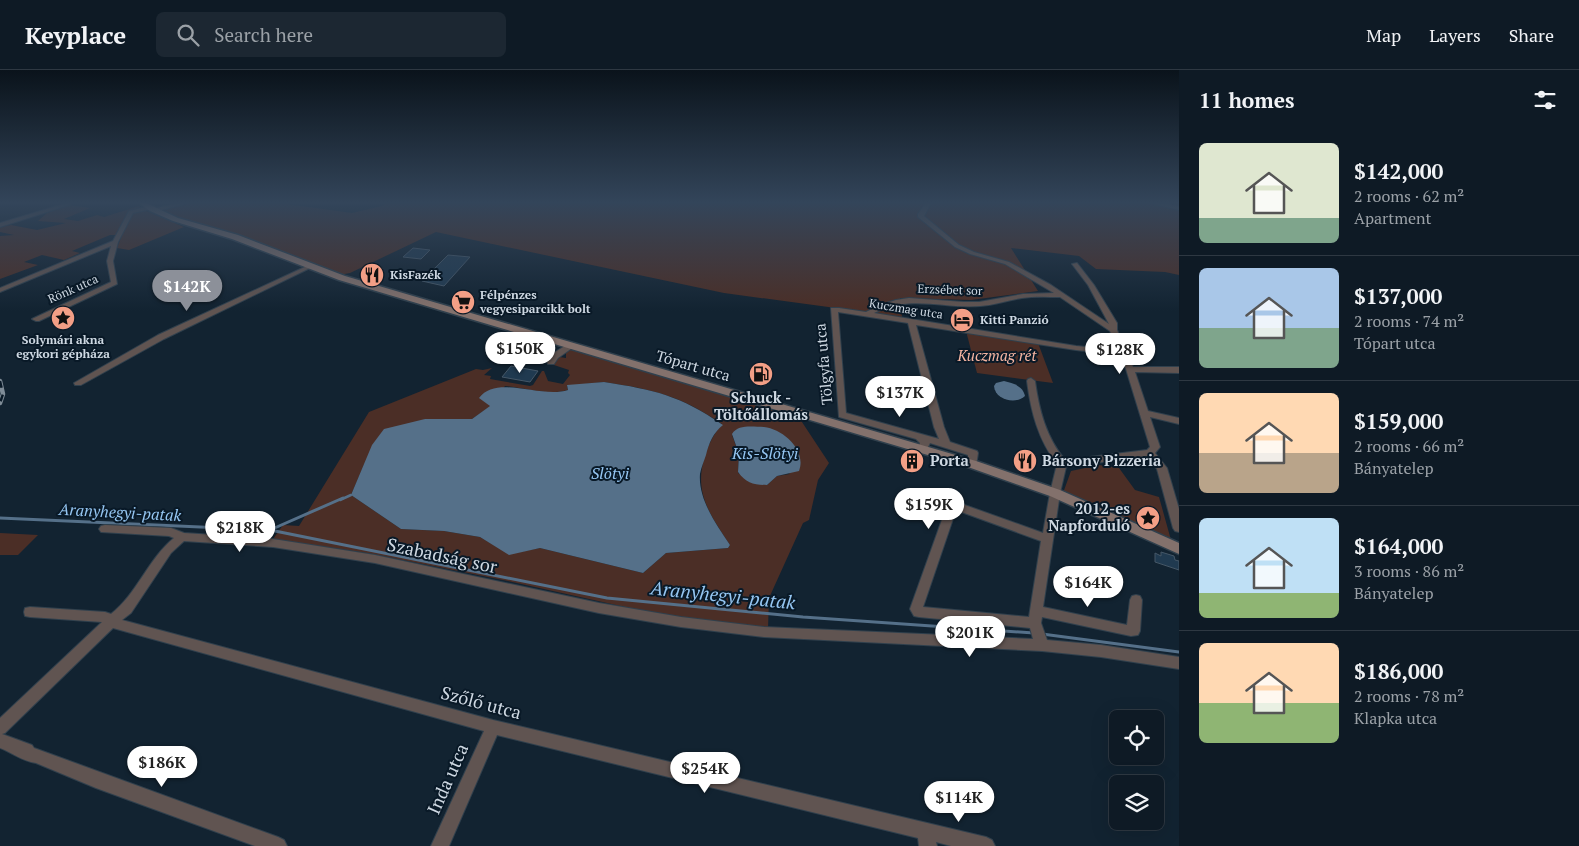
<!DOCTYPE html>
<meta charset="utf-8">
<style>
body{margin:0;font-family:"PT Serif",serif;background:#1c2732;color:#f1f3f6;height:100vh;display:flex;flex-direction:column;font-size:19px;white-space:nowrap}
*{box-sizing:border-box;margin:0}
p{font-size:16px;color:#9ba1a7}
.icon{flex:none;width:28px;height:28px;fill:none;stroke:currentColor;stroke-width:2;stroke-linecap:round;stroke-linejoin:round}
.map{position:relative;flex:1;overflow:hidden}
.drawer{display:flex;flex-direction:column;background:#0e1a25;width:400px}
.drawer>*{flex:none}
.controls{position:absolute;left:1109px;top:640px;display:grid;gap:10px}
.controls a{display:grid;place-items:center;width:55px;height:55px;border-radius:8px;background:#0e1a25;box-shadow:0 5px 20px #0002,0 0 0 1px #2e3842;font-size:25px}
.price{position:absolute;translate:-50% -42px;padding:0 11px;border-radius:18px;background:#fff;color:#222;font-size:16px;line-height:32px;filter:drop-shadow(0 1px 2px #0008)}
.price::after{content:'';position:absolute;left:50%;top:30px;width:15px;height:11px;margin-left:-8px;background:inherit;clip-path:polygon(0 0,100% 0,50% 100%)}
.price.active{background:#8c9099;color:#fff}
ul{padding:0;list-style:none}
li{display:flex;align-items:center;gap:15px;height:125px;padding:0 20px}
li+li{border-top:1px solid #2e3842}
li span{display:grid;place-items:center;flex:none;width:140px;height:100px;border-radius:8px;color:#555}
li>.icon{margin-inline-start:auto}
span .icon{width:60px;height:60px;fill:#fffc;stroke-width:1}
li b{font-size:21px}
h2{display:flex;justify-content:space-between;align-items:center;height:60px;padding:0 20px;font-size:21px}
header{display:flex;align-items:center;gap:30px;box-sizing:border-box;height:70px;padding:0 25px;background:#0e1a25;border-bottom:1px solid #2e3842}
header strong{font-size:24px}
nav{display:flex;gap:28px;margin-inline-start:auto;font-size:18px}
.search{width:350px;height:45px;background:#1c2732;display:flex;align-items:center;gap:12px;box-sizing:border-box;padding:0 18px;border-radius:8px;color:#9ba1a7;font-size:19px}
main{display:flex;flex:1;min-height:0}
.map>svg:first-child{display:block}
.green{fill:#4b2e26;fill-rule:evenodd}
.water{fill:#557089}
.lines{fill:none;stroke-linecap:round;stroke-linejoin:round}
.stream-far1{stroke:#557089;stroke-width:2.5}
.stream{stroke:#557089;stroke-width:3}
.building{fill:#203a50;stroke:#455767}
.minor-casing{stroke:#30404d;stroke-width:2}
.secondary-casing{stroke:#30404d;stroke-width:3}
.minor{fill:#605451;fill-rule:evenodd}
.secondary{fill:#83716c;fill-rule:evenodd}
.rail-casing{stroke:#7f8c97;stroke-width:4.5}
.rail{stroke:#091927;stroke-width:2.5;stroke-dasharray:7;stroke-linecap:butt}
.labels{text-anchor:middle;stroke-width:4;stroke-linejoin:round;paint-order:stroke}
.far-poi-label{font-size:12px;font-weight:bold;fill:#ced8e2;stroke:#091927;text-anchor:start}
.far-street-label{font-size:12px;fill:#ced8e2;stroke:#091927}
.park-label{font-size:15px;font-style:italic;fill:#f7b6a3;stroke:#091927}
.street-label{font-size:15px;fill:#ced8e2;stroke:#091927}
.poi-label{font-size:15px;font-weight:bold;fill:#ced8e2;stroke:#091927;text-anchor:start}
.water-label{font-size:16px;font-style:italic;fill:#95c6f2;stroke:#091927}
.near-street-label{font-size:18px;fill:#ced8e2;stroke:#091927}
.near-water-label{font-size:19px;font-style:italic;fill:#95c6f2;stroke:#091927}
</style>
<header>
<strong>Keyplace</strong>
<div class="search"><svg class="icon" aria-label="search" viewBox="0 0 24 24"><circle cx="10" cy="10" r="6"/><path d="M15 15l6 6"/></svg>Search here</div>
<nav><a>Map</a><a>Layers</a><a>Share</a></nav>
</header>
<main>
<div class="map">
<svg width="1179" height="776" viewBox="0 0 1179 776">
<rect width="100%" height="100%" fill="#122331"/>
<g class="green">
<polygon points="187,133 279,133 352,143 382,136 385,133 1179,133 1179,205 1165,202 1096,199 1079,186 1011,178 1038,221 971,230 900,228 902,247 724,223 436,162 350,203 339,205 159,142"/>
<polygon points="69,135 90,138 64,149 78,151 97,145 104,147 139,136 140,138 136,140 144,140 184,157 129,180 117,178 122,165 110,165 72,181 80,183 64,190 42,185 24,192 38,195 0,209 0,166 14,165 0,162 0,157 11,155 37,160 66,153 38,151 47,143"/>
<polygon points="966,261 1038,273 1053,313 977,303"/>
<path d="M571,279L798,346L829,393L818,410L809,450L803,453L769,528L768,559L661,545L508,511L373,484L273,469L283,455L299,456L369,342L476,299L483,300L492,298L484,305L491,306L490,309L530,316L533,315L542,301H544L548,311L563,314L570,305L568,303L569,300L554,295L553,286L566,288V281ZM604,312C655,320 679,325 722,354C713,365 708,375 704,389C694,424 711,446 730,475L728,478L666,483L643,503L540,478L509,484L480,467L444,461L401,459L351,425L364,395L425,349H472L491,336L505,316C526,318 547,326 568,320L567,316ZM732,365L790,404L777,406L767,415L738,403L739,384Z"/>
<polygon points="1099,395 1119,398 1135,420 1159,427 1171,470 1063,423 1071,401"/>
<polygon points="0,463 38,465 18,485 0,485"/>
</g>
<g class="water">
<path d="M1004,311C1013,313 1023,316 1025,326C1016,335 995,330 994,316L996,313Z"/>
<path d="M604,312C655,320 679,325 723,355C713,363 709,373 706,385C704,391 701,398 700,404C698,430 717,455 730,475L728,478L666,483L643,503L540,478L509,485L480,467L444,461L401,459L351,425L372,375L384,359L425,349H472L490,336L479,328C497,304 541,329 568,320L567,315Z"/>
<path d="M764,357C783,359 807,380 799,401L777,406L767,415C754,415 746,413 738,402L739,384L732,364C738,354 753,357 764,357Z"/>
</g>
<g class="lines">
<polyline class="stream-far1" points="340,430 351,425"/>
<g class="stream">
<polyline points="0,448 270,460 607,528 803,547 1034,563"/>
<polyline points="270,460 343,428"/>
<polyline points="1042,564 1179,582"/>
</g>
</g>
<g class="building">
<polygon points="413,178 430,180 421,189 403,187"/>
<polygon points="448,185 470,187 444,216 422,211"/>
<polygon points="511,296 538,301 530,312 502,307"/>
<polygon points="1161,482 1174,486 1175,490 1179,491 1179,500 1155,492 1155,483 1161,486"/>
</g>
<g class="lines">
<g class="minor-casing">
<g id="minor">
<polygon points="67,133 75,133 0,157 0,153"/>
<polygon points="179,133 188,133 154,142 152,139 133,143 118,172 113,191 117,214 39,251 36,251 32,249 111,212 107,191 111,176 0,222 0,218 113,171 129,141 150,136 152,139"/>
<path d="M926,133H931L924,146L959,175L974,182L1009,192L1051,215L1109,254L1088,215L1072,194L1077,193L1094,215L1117,253V260L1133,297H1179V303L1135,302L1148,341L1179,348V354L1150,347L1160,377L1155,383L1167,398L1179,439V462L1175,461L1173,458L1157,399L1147,386L1066,397L1060,423L1043,537L1127,555L1130,530L1132,526L1136,525L1140,526L1142,530L1140,561L1138,565L1131,566L1042,547L1041,553L1047,570L1101,575L1179,587V599L1101,587L1042,581L764,567L681,557L599,543L375,493L273,477L184,471L171,483L131,543L122,550L493,650L986,767L992,770L995,776H951L936,772L937,776H919L918,768L497,665L449,776H431L484,661L113,558L5,663L2,664L32,675L34,678L278,767L284,770L287,776H255L96,718L36,693C22,691 13,683 0,678V648L102,552L30,547L25,546L24,542L25,538L30,537L105,542L111,544C137,524 148,489 174,468L169,466L101,462L99,459L101,456L105,455L171,458L184,463L273,469L375,485L599,533L681,547L764,557L1033,569L1030,558L919,547L914,546L910,539L948,433H959L1043,463L1050,423L1057,394C1038,369 1031,342 1027,311L1028,309L1031,308L1035,311C1039,340 1046,367 1065,390L1147,380L1150,377L1126,299L1120,285L1076,280L916,255L944,357L950,372L977,381L978,383L976,396H968L967,394L968,385L930,373L926,381H920L918,379L920,373L916,369L839,347L831,238H839L866,242L880,235L896,230L909,228L964,232H979L1023,224L1054,223L1005,194L970,184L955,177L918,147V144ZM1060,227L1110,261L1118,280L1076,276L874,243C910,224 943,239 980,236C994,235 1008,230 1022,228C1035,226 1048,227 1060,227ZM838,242L908,253L934,357L939,369L846,343ZM956,440L1041,471L1029,547L923,537Z"/>
<polygon points="1150,133 1160,133 1179,136 1179,140"/>
<polygon points="307,196 312,197 164,269 81,315 75,315 74,313 158,265"/>
<polygon points="521,261 527,261 528,263 516,274 510,274 510,270"/>
<polygon points="568,274 571,274 575,276 558,288 554,294 548,294 547,292 552,284"/>
</g>
</g>
<g class="secondary-casing">
<polygon id="secondary" points="139,133 146,133 178,148 238,165 345,206 976,391 1060,420 1179,473 1179,484 1050,426 968,397 339,210 232,169 173,151 150,141"/>
</g>
<use href="#minor" class="minor"/>
<use href="#secondary" class="secondary"/>
<g class="rail-casing">
<polyline id="rail" points="0,311 3,324 0,333"/>
</g>
<use href="#rail" class="rail"/>
</g>
<linearGradient id="sky" x2="0" y2="1"><stop stop-color="#0a131b"/><stop offset="0.55" stop-color="#33455a"/><stop offset="1" stop-color="#33455a" stop-opacity="0"/></linearGradient>
<rect width="1179" height="241" fill="url(#sky)"/>
<defs>
<g id="restaurant-disc" transform="scale(1.25)"><circle r="9.5" fill="#f39f86" stroke="#091927"/><path d="M-5-6h1v4h1v-4h1v4h1v-4h1v5L-1.5 .5V6h-2V.5L-5-1ZM5-6V6H3V1.5H1.5Q1.5-4 5-6Z" fill="#111"/></g>
<g id="supermarket-disc" transform="scale(1.25)"><circle r="9.5" fill="#f39f86" stroke="#091927"/><path d="M-6-5.5h2.5l.6 2H6L4.5 2H-2.5L-4.4-4H-6ZM-1.5 3.2a1.3 1.3 0 1 0 .1 0ZM3 3.2a1.3 1.3 0 1 0 .1 0Z" fill="#111"/></g>
<g id="sight-disc" transform="scale(1.25)"><circle r="9.5" fill="#f39f86" stroke="#091927"/><path d="M0-6L1.8-2.2L6-1.7L2.9 1.2L3.7 5.4L0 3.3L-3.7 5.4L-2.9 1.2L-6-1.7L-1.8-2.2Z" fill="#111"/></g>
<g id="hotel-disc" transform="scale(1.25)"><circle r="9.5" fill="#f39f86" stroke="#091927"/><path d="M-6-4.5h1.5V1H6V5H4.5V3h-9V5H-6ZM-4 0a1.8 1.8 0 1 1 3.6 0ZM.5 0V-2.5h3Q6-2.5 6 0Z" fill="#111"/></g>
<g id="fuel-disc" transform="scale(1.25)"><circle r="9.5" fill="#f39f86" stroke="#091927"/><path d="M-5.5-6h7V0h2V4h1.3V-2.5L3-4.5l.8-.8L6-3V5H2.5V1h-1V6h-7ZM-4.2-4.7v3.2H.2V-4.7Z" fill="#111"/></g>
<g id="building-disc" transform="scale(1.25)"><circle r="9.5" fill="#f39f86" stroke="#091927"/><path d="M-4-6H4V6H1V3H-1V6H-4ZM-2.5-4.3h1.7v1.8h-1.7ZM.8-4.3h1.7v1.8H.8ZM-2.5-1h1.7V.8h-1.7ZM.8-1h1.7V.8H.8Z" fill="#111"/></g>
</defs>
<g fill-rule="evenodd">
<use href="#restaurant-disc" x="372" y="205"/>
<use href="#supermarket-disc" x="463" y="232"/>
<use href="#sight-disc" x="63" y="248"/>
<use href="#hotel-disc" x="962" y="250"/>
<use href="#fuel-disc" x="761" y="304"/>
<use href="#building-disc" x="912" y="391"/>
<use href="#restaurant-disc" x="1025" y="391"/>
<use href="#sight-disc" x="1148" y="448"/>
</g>
<g class="labels">
<g class="far-poi-label">
<text x="390" y="209">KisFazék</text>
<text x="480" y="229">Félpénzes<tspan x="480" dy="14">vegyesiparcikk bolt</tspan></text>
<text x="980" y="254">Kitti Panzió</text>
<text x="63" y="274" text-anchor="middle">Solymári akna<tspan x="63" dy="14">egykori gépháza</tspan></text>
</g>
<g class="far-street-label">
<text transform="translate(73 219) rotate(-24)" y="4">Rönk utca</text>
<text transform="translate(950 220) rotate(2)" y="4">Erzsébet sor</text>
<text transform="translate(906 239) rotate(9)" y="4">Kuczmag utca</text>
</g>
<g class="park-label">
<text x="997" y="291">Kuczmag rét</text>
</g>
<g class="street-label">
<text transform="translate(824 294) rotate(-95)" y="5">Tölgyfa utca</text>
<text transform="translate(693 296) rotate(16)" y="5">Tópart utca</text>
</g>
<g class="poi-label">
<text x="761" y="333" text-anchor="middle">Schuck -<tspan x="761" dy="17">Töltőállomás</tspan></text>
<text x="930" y="396">Porta</text>
<text x="1042" y="396">Bársony Pizzeria</text>
<text x="1130" y="444" text-anchor="end">2012-es<tspan x="1130" dy="17">Napforduló</tspan></text>
</g>
<g class="water-label">
<text x="765" y="389">Kis-Slötyi</text>
<text x="610" y="409">Slötyi</text>
<text transform="translate(120 442) rotate(3)" y="6">Aranyhegyi-patak</text>
</g>
<g class="near-street-label">
<text transform="translate(442 486) rotate(12)" y="6">Szabadság sor</text>
<text transform="translate(481 633) rotate(15)" y="6">Szőlő utca</text>
<text transform="translate(448 709) rotate(-66)" y="6">Inda utca</text>
</g>
<g class="near-water-label">
<text transform="translate(723 525) rotate(6)" y="7">Aranyhegyi-patak</text>
</g>
</g>
</svg>
<div class="controls">
<a><svg class="icon" aria-label="locate" viewBox="0 0 24 24"><circle cx="12" cy="12" r="6"/><path d="M12 2v4M12 18v4M2 12h4M18 12h4"/></svg></a>
<a><svg class="icon" aria-label="layers" viewBox="0 0 24 24"><path d="M12 4l9 5-9 5-9-5zM3 14l9 5 9-5"/></svg></a>
</div>
<b class="price active" style="left:187px;top:242px">$142K</b>
<b class="price" style="left:520px;top:304px">$150K</b>
<b class="price" style="left:1120px;top:305px">$128K</b>
<b class="price" style="left:900px;top:348px">$137K</b>
<b class="price" style="left:929px;top:460px">$159K</b>
<b class="price" style="left:240px;top:483px">$218K</b>
<b class="price" style="left:1088px;top:538px">$164K</b>
<b class="price" style="left:970px;top:588px">$201K</b>
<b class="price" style="left:162px;top:718px">$186K</b>
<b class="price" style="left:705px;top:724px">$254K</b>
<b class="price" style="left:959px;top:753px">$114K</b>
</div>
<section class="drawer">
<h2>11 homes<svg class="icon" aria-label="filters" viewBox="0 0 24 24"><path d="M4 7h16M4 17h16"/><circle cx="9" cy="7" r="2"/><circle cx="15" cy="17" r="2"/></svg></h2>
<ul>
<li><span style="background:linear-gradient(#dfe7d0 75%,#7fa58c 0)"><svg class="icon" aria-label="home" viewBox="0 0 24 24"><path d="M3 11l9-7 9 7M6 9v11h12V9"/></svg></span><div><b>$142,000</b><p>2 rooms · 62 m²</p><p>Apartment</p></div></li>
<li><span style="background:linear-gradient(#a9c7e8 60%,#7fa58c 0)"><svg class="icon" aria-label="home" viewBox="0 0 24 24"><path d="M3 11l9-7 9 7M6 9v11h12V9"/></svg></span><div><b>$137,000</b><p>2 rooms · 74 m²</p><p>Tópart utca</p></div></li>
<li><span style="background:linear-gradient(#ffd9b3 60%,#b9a48a 0)"><svg class="icon" aria-label="home" viewBox="0 0 24 24"><path d="M3 11l9-7 9 7M6 9v11h12V9"/></svg></span><div><b>$159,000</b><p>2 rooms · 66 m²</p><p>Bányatelep</p></div></li>
<li><span style="background:linear-gradient(#bfe0f5 75%,#8fb573 0)"><svg class="icon" aria-label="home" viewBox="0 0 24 24"><path d="M3 11l9-7 9 7M6 9v11h12V9"/></svg></span><div><b>$164,000</b><p>3 rooms · 86 m²</p><p>Bányatelep</p></div></li>
<li><span style="background:linear-gradient(#ffd9b3 60%,#8fb573 0)"><svg class="icon" aria-label="home" viewBox="0 0 24 24"><path d="M3 11l9-7 9 7M6 9v11h12V9"/></svg></span><div><b>$186,000</b><p>2 rooms · 78 m²</p><p>Klapka utca</p></div></li>
</ul>
</section>
</main>
